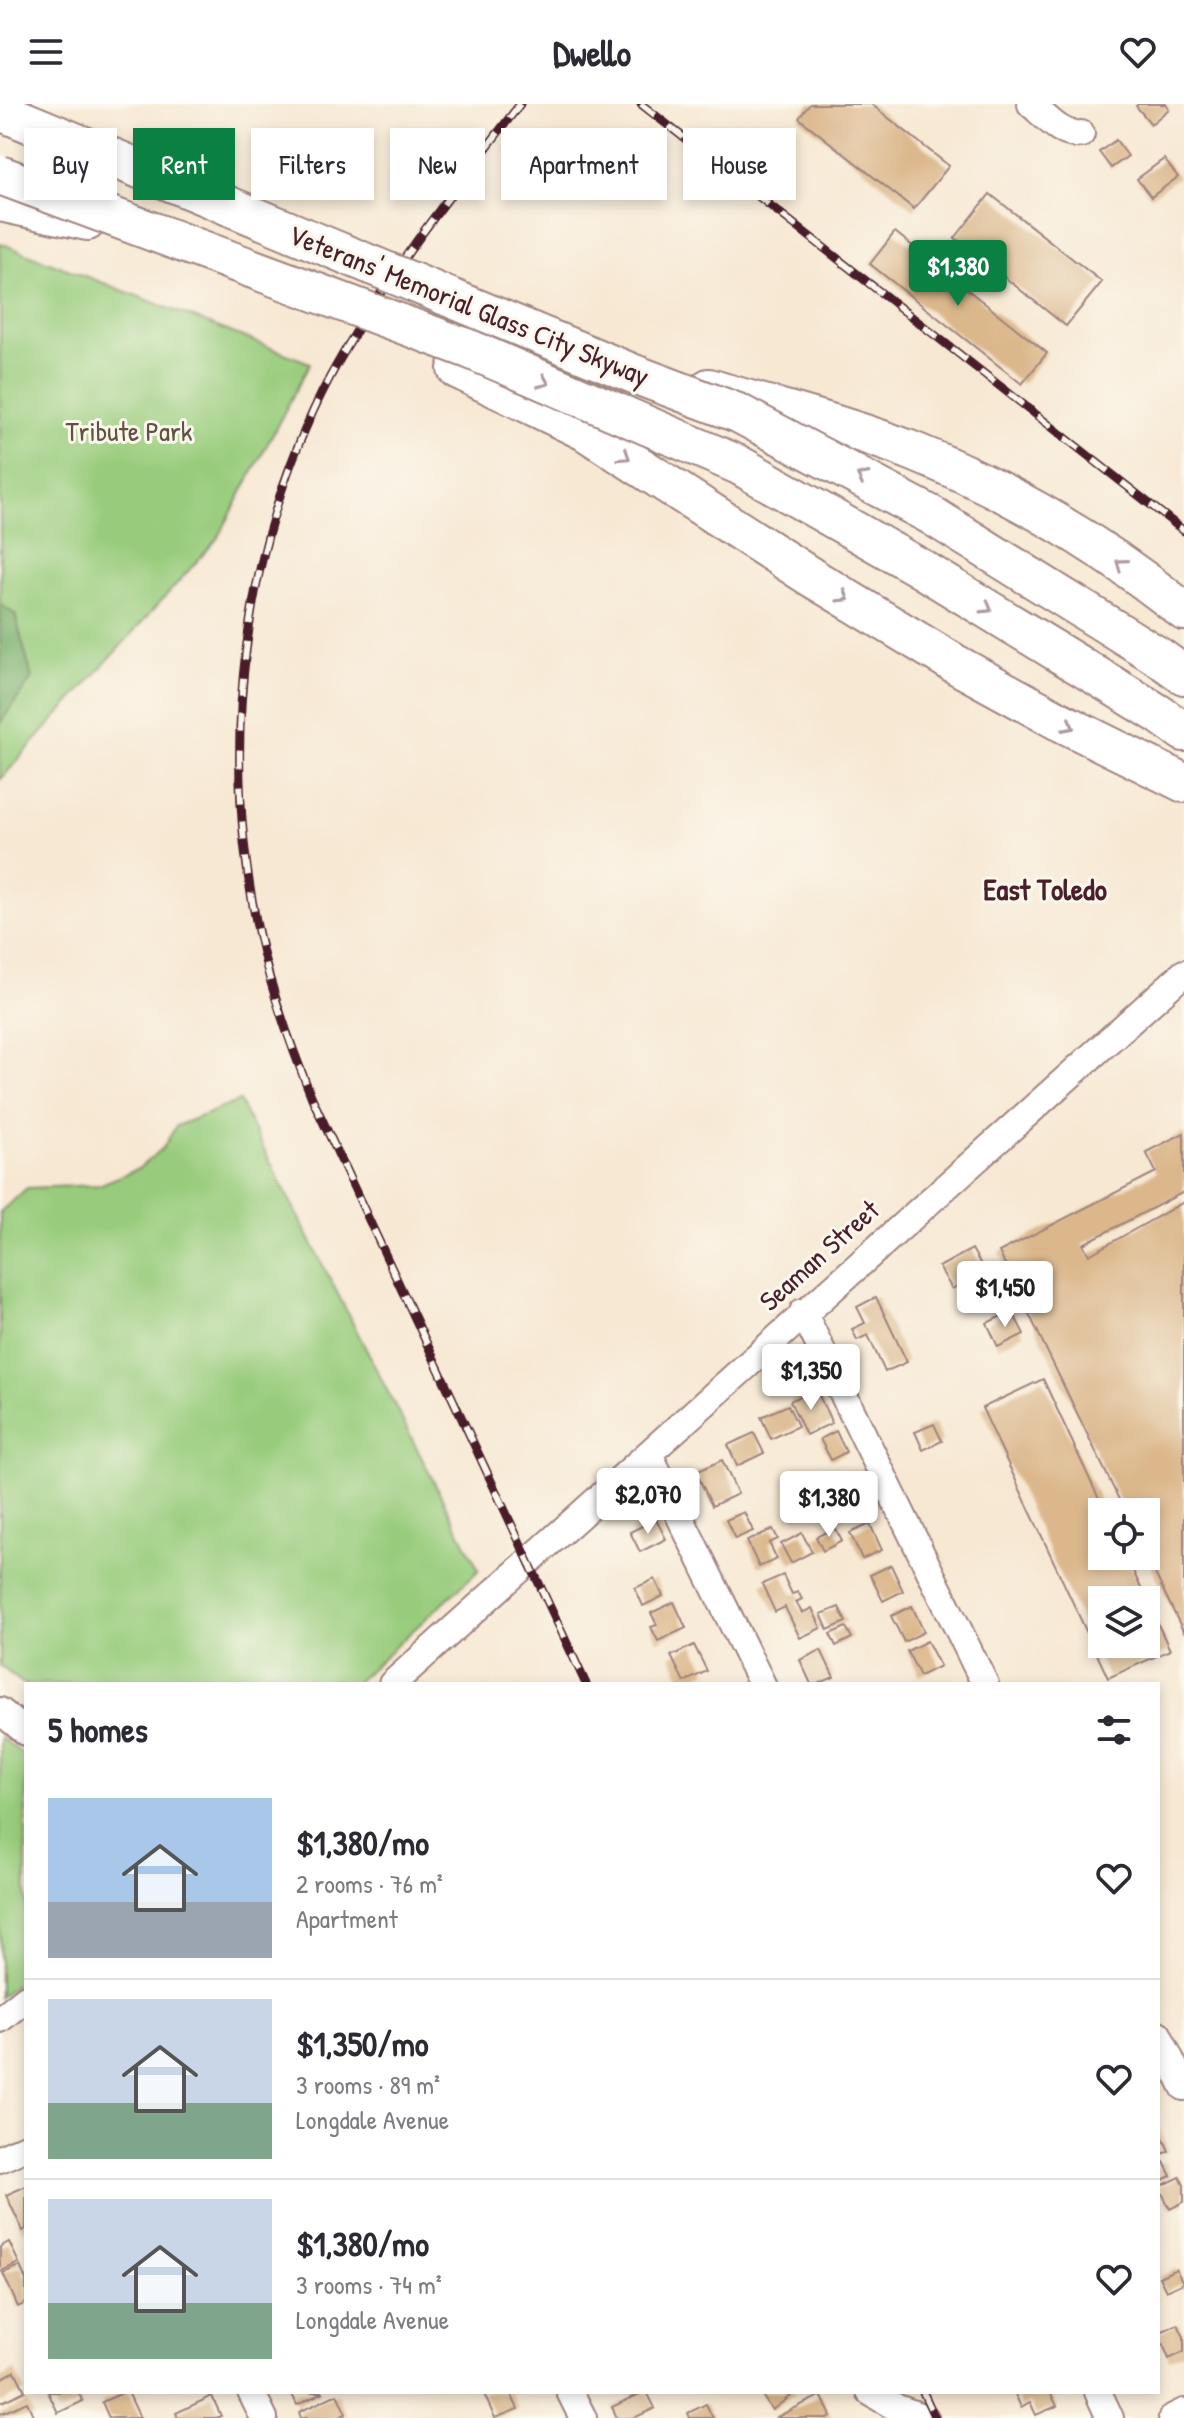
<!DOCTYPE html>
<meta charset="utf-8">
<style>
body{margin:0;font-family:"Patrick Hand",sans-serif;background:#f7f7f7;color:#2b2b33;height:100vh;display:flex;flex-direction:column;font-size:30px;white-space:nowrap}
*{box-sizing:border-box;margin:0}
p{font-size:26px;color:#7c7c81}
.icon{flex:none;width:44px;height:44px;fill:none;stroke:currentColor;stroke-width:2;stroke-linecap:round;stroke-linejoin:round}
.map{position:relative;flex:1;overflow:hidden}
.side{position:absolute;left:24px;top:1578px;width:1136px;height:712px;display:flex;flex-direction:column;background:#fff;border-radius:0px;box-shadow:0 4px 12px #0003}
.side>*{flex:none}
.top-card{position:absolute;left:24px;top:24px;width:1136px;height:72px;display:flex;gap:16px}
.fabs{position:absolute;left:1088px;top:1394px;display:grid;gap:16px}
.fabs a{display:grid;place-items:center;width:72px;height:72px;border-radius:0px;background:#fff;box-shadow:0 4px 12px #0003;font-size:40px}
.price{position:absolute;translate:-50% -68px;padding:0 18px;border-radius:8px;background:#fff;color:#222;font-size:26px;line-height:52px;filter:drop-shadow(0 2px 4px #0008)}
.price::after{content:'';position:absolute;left:50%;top:48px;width:24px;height:18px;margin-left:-12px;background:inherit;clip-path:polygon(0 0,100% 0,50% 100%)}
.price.current{background:#0b8043;color:#fff}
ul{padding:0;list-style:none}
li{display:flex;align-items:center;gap:24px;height:200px;padding:0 24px}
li+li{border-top:2px solid #e1e1e2}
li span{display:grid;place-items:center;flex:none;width:224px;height:160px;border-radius:0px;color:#555}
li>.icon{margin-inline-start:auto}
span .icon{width:96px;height:96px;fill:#fffc;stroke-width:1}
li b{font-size:34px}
h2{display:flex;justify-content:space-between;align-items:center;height:96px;padding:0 24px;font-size:34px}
.tag{padding:0 28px;border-radius:0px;background:#fff;box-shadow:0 4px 12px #0003;font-size:28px;line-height:72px}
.tag.current{background:#0b8043;color:#fff}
header{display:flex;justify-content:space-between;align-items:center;height:104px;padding:0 24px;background:#fff;font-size:36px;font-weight:800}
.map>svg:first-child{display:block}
.green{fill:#98cc7c;stroke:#717654;stroke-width:2}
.forest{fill:#7ab06c;stroke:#62684c;stroke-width:2}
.building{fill:#dbb78b;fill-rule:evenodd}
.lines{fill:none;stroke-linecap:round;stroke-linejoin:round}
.minor-casing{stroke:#a0847f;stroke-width:30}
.highway-casing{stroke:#a0847f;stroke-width:42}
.minor{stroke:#fff;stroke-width:26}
.highway{stroke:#fff;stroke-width:38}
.rail-casing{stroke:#4a1f2b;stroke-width:9}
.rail{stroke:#fbf7ec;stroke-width:6;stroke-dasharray:18;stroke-linecap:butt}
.highway-bridge-casing{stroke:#a0847f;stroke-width:42;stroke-linecap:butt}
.highway-bridge{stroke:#fff;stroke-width:38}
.oneway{stroke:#ae9aa0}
.labels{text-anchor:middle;stroke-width:6;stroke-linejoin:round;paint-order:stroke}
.street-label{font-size:28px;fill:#4a1f2b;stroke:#fbf7ec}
.park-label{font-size:28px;fill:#615343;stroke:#fbf7ec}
.neighbourhood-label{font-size:30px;font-weight:bold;fill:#4a1f2b;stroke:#fbf7ec}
</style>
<header><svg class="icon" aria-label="menu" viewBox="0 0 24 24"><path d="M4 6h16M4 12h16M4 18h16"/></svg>Dwello<svg class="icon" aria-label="heart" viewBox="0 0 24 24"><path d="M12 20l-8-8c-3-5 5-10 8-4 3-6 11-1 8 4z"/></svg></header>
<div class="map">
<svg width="1184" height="2314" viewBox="0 0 1184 2314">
<rect width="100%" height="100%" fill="#fbf7ec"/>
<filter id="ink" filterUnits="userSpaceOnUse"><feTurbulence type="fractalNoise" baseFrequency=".0125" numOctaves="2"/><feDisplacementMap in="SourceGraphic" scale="16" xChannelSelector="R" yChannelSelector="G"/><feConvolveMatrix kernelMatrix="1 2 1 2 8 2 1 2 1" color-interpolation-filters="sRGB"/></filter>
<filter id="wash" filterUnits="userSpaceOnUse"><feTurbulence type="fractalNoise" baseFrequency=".006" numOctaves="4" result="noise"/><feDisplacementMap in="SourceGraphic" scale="32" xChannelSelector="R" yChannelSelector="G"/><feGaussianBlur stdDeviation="1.8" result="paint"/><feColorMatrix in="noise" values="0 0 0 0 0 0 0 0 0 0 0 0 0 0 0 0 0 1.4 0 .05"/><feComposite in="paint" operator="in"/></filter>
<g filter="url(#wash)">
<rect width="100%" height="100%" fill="#f7e8d3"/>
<g class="green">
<polygon points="0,139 310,259 218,434 0,676"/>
<polygon points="239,997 479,1466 354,1580 26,1580 26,1582 0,1562 0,1108 27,1084 99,1081 138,1065 163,1044 176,1022"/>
<polygon points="0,1633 26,1653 26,1872 0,1893"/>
</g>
<polygon class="forest" points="0,500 15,510 32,574 0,619"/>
<g id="blocks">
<g class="building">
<polygon points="810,0 871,0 949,62 914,105 799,14"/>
<polygon points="1138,0 1166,0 1169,5 1151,20 1136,2"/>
<polygon points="1116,36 1128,52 1111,64 1099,48"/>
<polygon points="1164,55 1178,73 1151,93 1137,75"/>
<polygon points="990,90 1102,178 1066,222 955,134"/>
<polygon points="895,128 1047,249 1022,280 870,160"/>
<polygon points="1184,1029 1184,1088 1083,1140 1089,1151 1184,1098 1184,1529 1146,1451 1146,1408 1125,1408 999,1148 1156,1068 1146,1048"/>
<polygon points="972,1145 984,1166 952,1185 939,1163"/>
<polygon points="876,1193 907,1258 885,1268 868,1231 857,1236 852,1225 865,1219 857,1203"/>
<polygon points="1012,1207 1024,1230 998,1243 987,1219"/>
<path d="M1043,1275L1105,1408H1102V1452H1126L1170,1546L1108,1574L982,1304ZM1102,1496H1146V1540H1102Z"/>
<polygon points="816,1285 832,1319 806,1331 790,1297"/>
<polygon points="788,1301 798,1322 771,1335 761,1313"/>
<polygon points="934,1320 942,1337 923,1346 915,1328"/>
<polygon points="836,1327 846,1348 831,1356 820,1335"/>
<polygon points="754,1329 764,1349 737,1362 728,1341"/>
<polygon points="722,1356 738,1390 712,1402 696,1368"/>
<polygon points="819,1369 825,1380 811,1387 805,1376"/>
<polygon points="846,1373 861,1404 843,1412 828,1382"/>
<polygon points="744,1408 753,1427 735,1435 726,1416"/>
<polygon points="656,1415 666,1435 640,1448 630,1428"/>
<polygon points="870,1420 882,1446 862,1455 850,1429"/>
<polygon points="835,1424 842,1437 823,1447 816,1433"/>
<polygon points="773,1425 778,1435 769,1439 777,1455 759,1463 747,1437"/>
<polygon points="802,1429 812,1448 791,1459 781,1440"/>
<polygon points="891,1461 903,1487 883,1497 870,1471"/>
<polygon points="783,1471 792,1490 798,1488 802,1495 796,1498 802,1509 812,1504 821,1524 800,1534 785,1503 775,1508 762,1480"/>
<polygon points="655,1475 663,1492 643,1502 635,1484"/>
<polygon points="674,1498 686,1524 658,1537 651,1523 657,1521 651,1509"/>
<polygon points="912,1502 924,1528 904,1538 891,1512"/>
<polygon points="839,1503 846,1518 828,1526 821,1510"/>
<polygon points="846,1523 852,1534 836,1542 830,1530"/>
<polygon points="927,1537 940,1562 920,1572 907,1547"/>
<polygon points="694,1541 707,1567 684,1578 671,1552"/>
<polygon points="821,1546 834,1573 818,1580 811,1580 800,1556"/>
<polygon points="1158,2022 1169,2047 1158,2052"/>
<polygon points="1164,2058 1171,2072 1158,2078 1158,2061"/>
<polygon points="1180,2073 1184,2081 1184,2098 1170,2105 1159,2083"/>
<polygon points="26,2082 26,2125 23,2127 6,2091"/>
<polygon points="9,2138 19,2159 0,2168 0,2143"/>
<polygon points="20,2162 26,2176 26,2199 18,2203 3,2169"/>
<polygon points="1176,2165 1183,2179 1166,2187 1159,2173"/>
<polygon points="1178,2220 1184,2233 1184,2248 1169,2255 1158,2229"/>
<polygon points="15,2267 25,2287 0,2299 0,2275"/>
<polygon points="48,2288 78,2288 83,2297 58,2309"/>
<polygon points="124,2288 128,2288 140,2314 109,2314 102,2298"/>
<polygon points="291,2288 324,2288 297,2301"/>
<polygon points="483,2288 510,2288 518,2305 495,2314"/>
<polygon points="644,2288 647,2288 655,2304 634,2314 617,2314 612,2303"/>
<polygon points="764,2288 796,2288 772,2306 761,2290"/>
<polygon points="1014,2288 1050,2288 1057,2302 1036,2311 1030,2298 1021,2303"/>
<polygon points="337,2290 346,2310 337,2314 301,2314 299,2308"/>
<polygon points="821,2291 831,2312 827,2314 775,2314"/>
<polygon points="212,2292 221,2312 216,2314 178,2314 176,2309"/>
<polygon points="27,2298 33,2311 29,2314 0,2314 0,2310"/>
<polygon points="706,2300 713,2314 690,2314 688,2309"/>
</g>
</g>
</g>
<g filter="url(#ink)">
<use href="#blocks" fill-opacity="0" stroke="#a0847f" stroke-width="2"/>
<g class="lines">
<g class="minor-casing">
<g id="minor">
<path d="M1031,0C1045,12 1062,33 1081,30"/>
<polyline points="803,1208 985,1580"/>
<polyline points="649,1350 762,1580"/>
<path d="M392,1580C655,1342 919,1105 1184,869"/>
<polyline points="0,1607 26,1628"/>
<polyline points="0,1915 26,1894"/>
<polyline points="1158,1930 1184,1983"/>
<polyline points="0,2055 26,2043"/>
<polyline points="251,2288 264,2314"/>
<polyline points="570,2288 583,2314"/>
<polyline points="870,2288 897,2304 925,2314"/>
<polyline points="1098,2288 1110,2314"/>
<polyline points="1172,2314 1184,2308"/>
</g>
</g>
<g class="highway-casing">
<g id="highway">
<polyline points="0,98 87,117"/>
<polyline points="457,265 585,327 811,473 957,561 1059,617 1184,679"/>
<path d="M709,284C777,305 846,321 912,347C1009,386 1102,441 1184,507"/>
<polyline points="931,411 1159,553 1184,571"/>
<polyline points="920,464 1159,610 1184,628"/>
</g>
</g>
<use href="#minor" class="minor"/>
<use href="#highway" class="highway"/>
<g class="rail-casing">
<g id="rail">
<path d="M520,0C453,88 383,175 330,273C242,440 219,643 258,827C270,885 290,940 312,994L586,1580"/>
<polyline points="641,0 1184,427"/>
<polyline points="923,2288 935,2314"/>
</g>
</g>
<use href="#rail" class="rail"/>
<g class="highway-bridge-casing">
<g id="highway-bridge">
<polyline points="0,7 634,270 738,309 931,411"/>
<polyline points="0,71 469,245 739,361 920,464"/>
</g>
</g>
<use href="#highway-bridge" class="highway-bridge"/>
</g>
<defs><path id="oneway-chevron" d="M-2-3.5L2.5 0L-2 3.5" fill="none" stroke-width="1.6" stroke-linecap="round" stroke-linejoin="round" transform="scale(2)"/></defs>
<g class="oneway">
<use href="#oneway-chevron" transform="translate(544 278) rotate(23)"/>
<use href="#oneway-chevron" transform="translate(625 352) rotate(33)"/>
<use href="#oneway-chevron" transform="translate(862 373) rotate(-152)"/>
<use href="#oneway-chevron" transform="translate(1121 460) rotate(-144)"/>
<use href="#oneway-chevron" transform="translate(844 493) rotate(32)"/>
<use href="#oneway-chevron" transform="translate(987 504) rotate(31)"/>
<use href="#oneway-chevron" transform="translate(1069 622) rotate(27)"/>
</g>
</g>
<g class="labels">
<g class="street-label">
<text transform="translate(469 201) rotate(22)" y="10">Veterans' Memorial Glass City Skyway</text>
<text transform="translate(819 1151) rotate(-42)" y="10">Seaman Street</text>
</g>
<g class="park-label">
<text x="129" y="337">Tribute Park</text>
</g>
<g class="neighbourhood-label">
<text x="1045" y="796">East Toledo</text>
</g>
</g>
</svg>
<div class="fabs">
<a><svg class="icon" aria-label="locate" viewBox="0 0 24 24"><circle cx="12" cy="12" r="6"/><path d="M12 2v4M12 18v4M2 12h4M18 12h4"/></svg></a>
<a><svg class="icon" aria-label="layers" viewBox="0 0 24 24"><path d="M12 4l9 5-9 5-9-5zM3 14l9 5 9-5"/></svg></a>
</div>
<b class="price current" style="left:958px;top:204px">$1,380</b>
<b class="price" style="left:1005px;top:1225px">$1,450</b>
<b class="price" style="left:811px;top:1308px">$1,350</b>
<b class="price" style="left:648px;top:1432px">$2,070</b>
<b class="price" style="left:829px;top:1435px">$1,380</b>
<div class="top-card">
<a class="tag">Buy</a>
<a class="tag current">Rent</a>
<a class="tag">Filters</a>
<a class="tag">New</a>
<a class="tag">Apartment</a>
<a class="tag">House</a>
</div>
<section class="side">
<h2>5 homes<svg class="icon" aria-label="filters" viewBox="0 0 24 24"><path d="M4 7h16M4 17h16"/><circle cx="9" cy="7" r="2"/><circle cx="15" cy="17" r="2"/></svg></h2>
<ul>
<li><span style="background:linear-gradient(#a9c7e8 65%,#9aa5b1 0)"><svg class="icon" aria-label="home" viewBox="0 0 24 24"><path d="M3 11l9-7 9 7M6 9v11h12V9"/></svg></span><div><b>$1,380/mo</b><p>2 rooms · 76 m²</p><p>Apartment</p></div><svg class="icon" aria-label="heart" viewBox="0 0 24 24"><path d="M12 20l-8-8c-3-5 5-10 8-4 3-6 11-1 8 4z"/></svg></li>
<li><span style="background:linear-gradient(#c9d6e8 65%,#7fa58c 0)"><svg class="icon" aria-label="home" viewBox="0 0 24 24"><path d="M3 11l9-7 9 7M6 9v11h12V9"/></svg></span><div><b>$1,350/mo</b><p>3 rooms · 89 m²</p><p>Longdale Avenue</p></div><svg class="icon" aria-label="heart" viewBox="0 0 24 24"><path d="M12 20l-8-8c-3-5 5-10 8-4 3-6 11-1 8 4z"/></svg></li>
<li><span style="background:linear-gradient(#c9d6e8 65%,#7fa58c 0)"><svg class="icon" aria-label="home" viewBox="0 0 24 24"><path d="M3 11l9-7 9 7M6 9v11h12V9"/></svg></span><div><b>$1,380/mo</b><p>3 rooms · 74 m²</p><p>Longdale Avenue</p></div><svg class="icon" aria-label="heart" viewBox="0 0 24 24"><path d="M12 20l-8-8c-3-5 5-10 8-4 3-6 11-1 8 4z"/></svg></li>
</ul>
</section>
</div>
